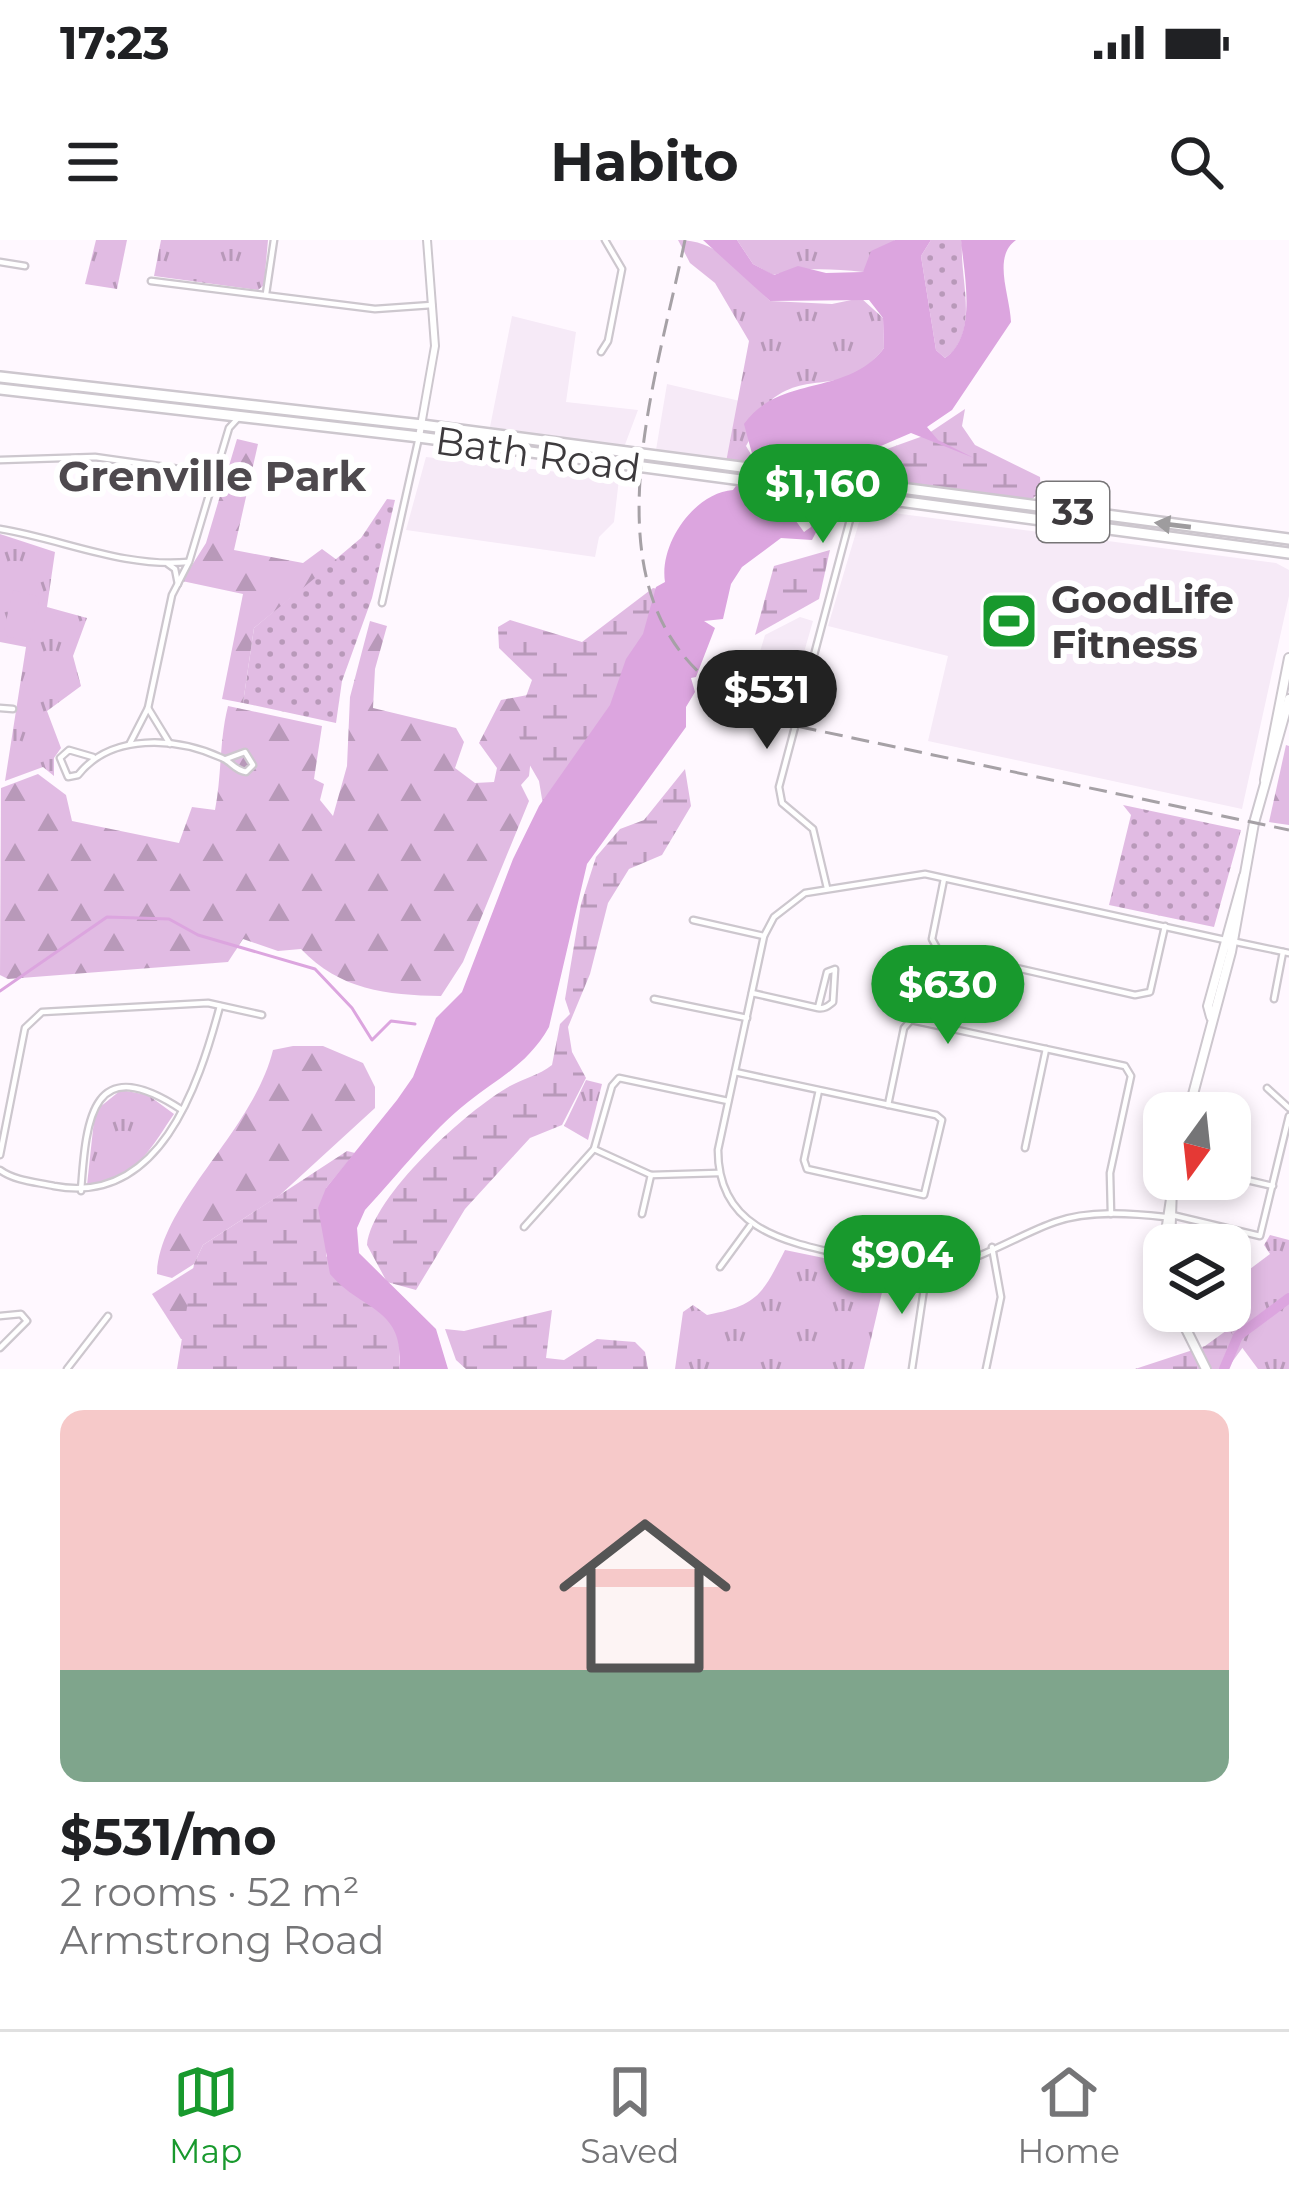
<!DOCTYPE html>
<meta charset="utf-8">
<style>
body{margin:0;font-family:Montserrat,sans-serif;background:#f6f6f6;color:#202124;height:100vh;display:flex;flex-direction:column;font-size:45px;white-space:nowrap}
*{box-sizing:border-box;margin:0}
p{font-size:39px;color:#757577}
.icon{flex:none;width:66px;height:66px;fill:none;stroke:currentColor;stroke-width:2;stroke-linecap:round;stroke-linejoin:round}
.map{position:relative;height:1129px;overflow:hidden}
.sheet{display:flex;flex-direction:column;background:#fff;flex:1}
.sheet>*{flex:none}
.needle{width:78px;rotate:195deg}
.buttons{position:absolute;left:1143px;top:852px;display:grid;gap:24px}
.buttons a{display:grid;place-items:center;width:108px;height:108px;border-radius:24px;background:#fff;box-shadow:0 6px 18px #0003;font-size:60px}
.price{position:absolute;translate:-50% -102px;padding:0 27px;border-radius:42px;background:#18992d;color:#fff;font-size:39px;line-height:78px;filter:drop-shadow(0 3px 6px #0008)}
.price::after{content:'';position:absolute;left:50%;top:72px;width:36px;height:27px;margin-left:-18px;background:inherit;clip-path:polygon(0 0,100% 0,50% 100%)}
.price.on{background:#222;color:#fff}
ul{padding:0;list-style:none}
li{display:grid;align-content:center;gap:24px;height:636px;padding:0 60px}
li+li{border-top:3px solid #e0e0e0}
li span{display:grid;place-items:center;height:372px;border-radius:24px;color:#555}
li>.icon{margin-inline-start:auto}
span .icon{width:216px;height:216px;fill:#fffc;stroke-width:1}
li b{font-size:51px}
.status{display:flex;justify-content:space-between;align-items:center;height:84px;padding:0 60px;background:#fff;direction:ltr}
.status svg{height:33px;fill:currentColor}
header{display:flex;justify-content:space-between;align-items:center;height:156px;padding:0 60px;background:#fff;font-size:54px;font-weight:700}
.tab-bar{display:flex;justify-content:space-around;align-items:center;height:168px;border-top:3px solid #e0e0e0;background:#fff;font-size:33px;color:#757577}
.tab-bar a{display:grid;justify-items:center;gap:6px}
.tab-bar .on{color:#18992d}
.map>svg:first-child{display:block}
.built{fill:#f6eaf7}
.grass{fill:url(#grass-dots)}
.forest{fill:url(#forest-firs)}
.wetland{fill:url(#wetland-marsh)}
.park{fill:url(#park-tufts)}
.pitch{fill:#e1bbe3}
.water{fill:#dca5df}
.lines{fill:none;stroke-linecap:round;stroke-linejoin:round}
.stream{stroke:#dca5df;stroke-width:3}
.river{stroke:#dca5df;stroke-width:10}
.minor-casing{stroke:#cdc7ce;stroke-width:9}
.tertiary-casing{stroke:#cdc7ce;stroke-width:10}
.secondary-casing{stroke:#cdc7ce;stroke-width:12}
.primary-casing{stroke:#cdc7ce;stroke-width:14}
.minor{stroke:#fff;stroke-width:4.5}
.tertiary{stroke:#fff;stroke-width:6}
.secondary{stroke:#fff;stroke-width:8}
.primary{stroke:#fff;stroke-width:9}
.rail{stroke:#a6a1a6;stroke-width:3;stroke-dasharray:18 9;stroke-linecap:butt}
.oneway{fill:#9e9c9e}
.labels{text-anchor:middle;stroke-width:12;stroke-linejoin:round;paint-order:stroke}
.shield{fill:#fff;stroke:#777577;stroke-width:3}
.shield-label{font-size:36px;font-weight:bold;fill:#3d3a3d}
.street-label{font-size:39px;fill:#3d3a3d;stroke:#fff}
.poi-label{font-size:39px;font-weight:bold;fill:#3d3a3d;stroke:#fff;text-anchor:start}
.neighbourhood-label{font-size:42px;font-weight:bold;fill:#4e494e;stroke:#fff}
</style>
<div class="status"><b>17:23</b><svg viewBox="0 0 49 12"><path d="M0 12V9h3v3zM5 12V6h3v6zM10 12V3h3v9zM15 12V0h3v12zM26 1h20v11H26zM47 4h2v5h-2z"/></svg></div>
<header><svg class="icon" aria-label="menu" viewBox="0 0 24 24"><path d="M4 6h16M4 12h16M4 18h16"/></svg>Habito<svg class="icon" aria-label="search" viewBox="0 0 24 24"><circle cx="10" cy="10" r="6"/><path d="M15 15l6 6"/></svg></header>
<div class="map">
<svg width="1289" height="1129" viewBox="0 0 1289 1129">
<defs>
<pattern id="grass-dots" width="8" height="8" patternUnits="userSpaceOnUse" patternTransform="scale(3)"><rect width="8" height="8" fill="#e1bbe3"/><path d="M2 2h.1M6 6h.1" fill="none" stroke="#b899b9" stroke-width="1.8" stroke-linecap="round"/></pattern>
<pattern id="forest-firs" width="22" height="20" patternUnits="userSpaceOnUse" patternTransform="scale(3)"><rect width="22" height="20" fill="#e1bbe3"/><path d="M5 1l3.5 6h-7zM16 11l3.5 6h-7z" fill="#b899b9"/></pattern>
<pattern id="wetland-marsh" width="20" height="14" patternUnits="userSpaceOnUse" patternTransform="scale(3)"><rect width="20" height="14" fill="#e1bbe3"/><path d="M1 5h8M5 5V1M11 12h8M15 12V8" fill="none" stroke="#b899b9"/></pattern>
<pattern id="park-tufts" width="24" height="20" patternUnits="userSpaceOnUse" patternTransform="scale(3)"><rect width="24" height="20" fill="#e1bbe3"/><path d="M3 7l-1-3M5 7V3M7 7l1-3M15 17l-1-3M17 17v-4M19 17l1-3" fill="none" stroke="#b899b9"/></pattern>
</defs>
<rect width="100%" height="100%" fill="#fff8ff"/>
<g class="built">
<polygon points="512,76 576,92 566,162 638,170 623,210 490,187"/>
<polygon points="667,144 740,161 726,222 656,210"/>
<polygon points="426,217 619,239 614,282 599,297 595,317 406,290"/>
<polygon points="863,269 1276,323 1289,330 1289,356 1242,569 928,501 948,416 828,386"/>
<polygon points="800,377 813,381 788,468 736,455 748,412 759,415 765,395"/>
</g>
<g class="grass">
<path d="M931,0H961L962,5C960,41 980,94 945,118L936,110L921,16Z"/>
<polygon points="387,259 395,260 372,358 342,441 336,483 243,463 254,388 361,298"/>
<polygon points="1123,565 1241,590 1214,687 1109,665 1131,575"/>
</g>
<g class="forest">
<polygon points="237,199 258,204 234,310 303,323 322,309 337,320 254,388 243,463 222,459 243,354 182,341 206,303"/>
<path d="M370,381L387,386L375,429L373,468L456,488L464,502L455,528L475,543L494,542L497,528L479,503L501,460L538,453L529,536L521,545L529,561L463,722L441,756C386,755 340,750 301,709L278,711L243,699L228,722L8,739L0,735L1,548L38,534L66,555L72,581L179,603L192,567L215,570C222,534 219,502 228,466L322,486L314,539L324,544L320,560L333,576L347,526L350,457Z"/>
<polygon points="1286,505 1289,506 1289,585 1269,582"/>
<path d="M293,806H323L363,823L375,847V868L280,955L203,1005L194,1024L172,1038L157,1034C159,963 253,892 273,810Z"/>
<polygon points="211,1017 194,1099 181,1099 152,1054"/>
</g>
<g class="wetland">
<polygon points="965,169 962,186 975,205 1040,237 1041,251 1032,259 913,247 831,229 926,195"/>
<polygon points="830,310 819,359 755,395 774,326"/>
<polygon points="653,348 668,351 658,395 545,577 539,541 524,515 516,484 532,440 499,408 498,387 510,380 582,402"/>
<path d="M685,529L691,566L662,615L629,629L608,663L590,734L568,787L572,812L586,838L562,885L530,898L465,969L416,1050L387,1042L367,1005C372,956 467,870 510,846C525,838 539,835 552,825L560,784L570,774L565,759L581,664L596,617L620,589L644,580Z"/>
<polygon points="347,911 355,913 326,948 326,1016 393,1085 400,1098 399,1129 177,1129 194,1024 203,1005"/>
<polygon points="552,1070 546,1118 564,1120 597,1099 635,1102 645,1112 648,1129 466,1129 456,1120 445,1089 464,1091"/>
<polygon points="1241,1080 1243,1107 1227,1129 1135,1129 1205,1106"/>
</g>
<g class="park">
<polygon points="96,0 127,0 117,49 85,44"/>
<polygon points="161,0 268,0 264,45 258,50 154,36"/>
<path d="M678,0C722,0 740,34 770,61L832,64L861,58L883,78L884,108C846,158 814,130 775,157C763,165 754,193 746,206L755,221L726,222L749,101L715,43L690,23Z"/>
<path d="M737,0H895L863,32C831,29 803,27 773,35L753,24Z"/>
<polygon points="0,294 55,312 47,367 87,378 73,416 81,446 47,471 61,508 54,518 54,536 43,527 5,541 26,407 0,402"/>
<polygon points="586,840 602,844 588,900 564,886"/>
<path d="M121,850L148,855L174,874C154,903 128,952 87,945L95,871Z"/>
<polygon points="1270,995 1289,1000 1289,1129 1258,1129 1215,1071 1230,1071 1230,1044 1270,1014 1264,1005"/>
<path d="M785,1010L887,1031L864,1129H675L683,1072L693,1065L707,1075C758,1065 762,1055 785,1010Z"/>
</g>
<polygon class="pitch" points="13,350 40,357 30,402 3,395"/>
<path class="water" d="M703,0H737L753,24L774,35L798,26L826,33L863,32L871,11L895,0H931L921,16L936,110L945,118C978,96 964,34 961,0H1016C992,17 1010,55 1011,82L952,170L927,187L938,200L974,218L911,193L860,215L760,223L758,254L782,262L804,292L811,287L808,271L821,269L824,277L812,300L781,298L742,327L731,344L723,379L704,381L715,388L696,437L691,438L695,452L686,467V487L587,624L549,787C528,824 500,837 468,862C430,892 398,935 365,970L357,988L359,1013L436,1089L448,1129H399C406,1067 361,1071 330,1034L318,968L326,948L397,860L413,837L436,778L462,752L513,619L539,566L610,465L626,419L643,394L656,347L665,342C659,304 694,253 733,250L754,221L744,184C779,134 848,157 884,108L883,78L869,60L770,61Z"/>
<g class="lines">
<polyline class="stream" points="0,751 107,677 169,679 198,695 315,729 352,768 372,800 391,781 415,784"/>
<polyline class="river" points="1224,1129 1238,1096 1289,1058"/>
<g class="minor-casing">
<g id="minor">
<polyline points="0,22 25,26"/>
<polyline points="151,41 375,69 432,65"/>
<polyline points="266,54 274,0"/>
<polyline points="601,112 608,101 622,29 605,0"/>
<polyline points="0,220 95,217 215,234"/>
<path d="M0,289C62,299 123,328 188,322"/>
<polyline points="168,324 175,329 178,344"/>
<polyline points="382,363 419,197"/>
<polyline points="0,468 13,469"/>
<polyline points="148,468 170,504"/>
<polyline points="130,503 148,468 172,355 189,322 229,188 239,177"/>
<path d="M93,517L69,510L60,518L68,537L78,535C111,493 176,497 222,518C232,522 234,530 246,532L253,525L245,512L226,519"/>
<polyline points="944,639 932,699 938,710 1135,755 1150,752 1165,686"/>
<polyline points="827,648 813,589 782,563 779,547 856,257"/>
<polyline points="693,680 764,696"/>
<polyline points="1236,702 1289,713"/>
<path d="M752,753L818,768C825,769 828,766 833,762L835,729L827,732L818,768"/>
<polyline points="654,759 747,778"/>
<polyline points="1274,759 1283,712"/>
<polyline points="735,832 936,875 942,880 924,955 807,929 804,920 819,850"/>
<polyline points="1267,848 1289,868"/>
<polyline points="888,865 904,788 911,780 1125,826 1131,836 1110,933 1111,974"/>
<polyline points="1025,908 1046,809"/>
<polyline points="594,909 651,935 718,933"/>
<polyline points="0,915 25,788 42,772 208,763 262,775"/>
<path d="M0,930C15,941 36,942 54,946C159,966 198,848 220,766"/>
<polyline points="1247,940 1273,946"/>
<path d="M81,951C86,876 93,811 182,870"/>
<polyline points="642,974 651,935"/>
<polyline points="1172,975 1260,996 1289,876"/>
<path d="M1165,977C1131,973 1088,970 1055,982C1015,996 969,1028 926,1029C899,1030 870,1020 844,1015C782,1001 718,988 718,910L764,696L774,677L805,653L925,634L1225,700"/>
<polyline points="524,987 594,909 612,846 619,838 728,861"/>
<polyline points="720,1027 750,986"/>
<polyline points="0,1076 21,1074 27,1081 0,1108"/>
<polyline points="67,1129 108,1076"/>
<polyline points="912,1129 927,1029"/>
<polyline points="986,1129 1001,1057 992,1007"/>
</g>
</g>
<g class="tertiary-casing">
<polyline id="tertiary" points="419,197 435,106 427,0"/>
</g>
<g class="secondary-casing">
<g id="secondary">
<polyline points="1265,540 1289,418"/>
<polyline points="1211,777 1208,766 1244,636"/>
<polyline points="1188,873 1231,712 1254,583 1289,459"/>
<polyline points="1164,1005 1174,939"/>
<polyline points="1170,1005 1172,948"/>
<polyline points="1177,1071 1206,1129"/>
</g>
</g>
<g class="primary-casing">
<g id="primary">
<polyline points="0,137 422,185 1289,299"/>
<polyline points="0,149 411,196 1289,313"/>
</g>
</g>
<use href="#minor" class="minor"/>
<use href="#tertiary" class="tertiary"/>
<use href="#secondary" class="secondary"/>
<use href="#primary" class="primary"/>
<path class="rail" d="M685,0C650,170 561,414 796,486L1289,590"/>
</g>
<defs><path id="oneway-solid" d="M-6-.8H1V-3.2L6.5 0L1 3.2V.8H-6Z" transform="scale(3)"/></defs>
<use class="oneway" href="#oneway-solid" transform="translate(1173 285) rotate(-173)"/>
<defs>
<g id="stadium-square" transform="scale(3)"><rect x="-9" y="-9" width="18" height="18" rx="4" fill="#18992d" stroke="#fff"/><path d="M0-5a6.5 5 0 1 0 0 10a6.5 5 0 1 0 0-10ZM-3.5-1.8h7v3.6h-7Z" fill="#fff"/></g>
</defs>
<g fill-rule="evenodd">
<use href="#stadium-square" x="1009" y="381"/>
</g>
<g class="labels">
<rect class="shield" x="1037" y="242" width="72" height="60" rx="9"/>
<g class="shield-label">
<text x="1073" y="285">33</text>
</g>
<g class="street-label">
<text transform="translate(538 214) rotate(8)" y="14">Bath Road</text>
</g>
<g class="poi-label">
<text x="1051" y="373">GoodLife<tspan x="1051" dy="45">Fitness</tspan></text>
</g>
<g class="neighbourhood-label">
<text x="212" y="251">Grenville Park</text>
</g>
</g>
</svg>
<div class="buttons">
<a><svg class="needle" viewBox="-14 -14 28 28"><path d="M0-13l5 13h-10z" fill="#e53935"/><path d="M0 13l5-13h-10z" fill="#757577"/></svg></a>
<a><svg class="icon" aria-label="layers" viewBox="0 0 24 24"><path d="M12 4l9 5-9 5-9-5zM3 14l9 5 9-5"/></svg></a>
</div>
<b class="price" style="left:823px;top:306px">$1,160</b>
<b class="price on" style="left:767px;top:512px">$531</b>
<b class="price" style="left:948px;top:807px">$630</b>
<b class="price" style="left:902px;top:1077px">$904</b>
</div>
<section class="sheet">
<ul>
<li><span style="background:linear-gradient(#f6c9c9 70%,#7fa58c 0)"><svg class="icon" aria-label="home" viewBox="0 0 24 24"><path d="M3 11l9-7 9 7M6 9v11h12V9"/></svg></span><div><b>$531/mo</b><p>2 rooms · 52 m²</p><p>Armstrong Road</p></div></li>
</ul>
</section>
<nav class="tab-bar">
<a class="on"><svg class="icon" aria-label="map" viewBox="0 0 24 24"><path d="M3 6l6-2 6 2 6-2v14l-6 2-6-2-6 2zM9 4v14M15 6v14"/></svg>Map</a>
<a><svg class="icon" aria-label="saved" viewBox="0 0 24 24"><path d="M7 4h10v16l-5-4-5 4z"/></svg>Saved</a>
<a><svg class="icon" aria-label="home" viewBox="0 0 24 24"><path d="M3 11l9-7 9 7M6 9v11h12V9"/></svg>Home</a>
</nav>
